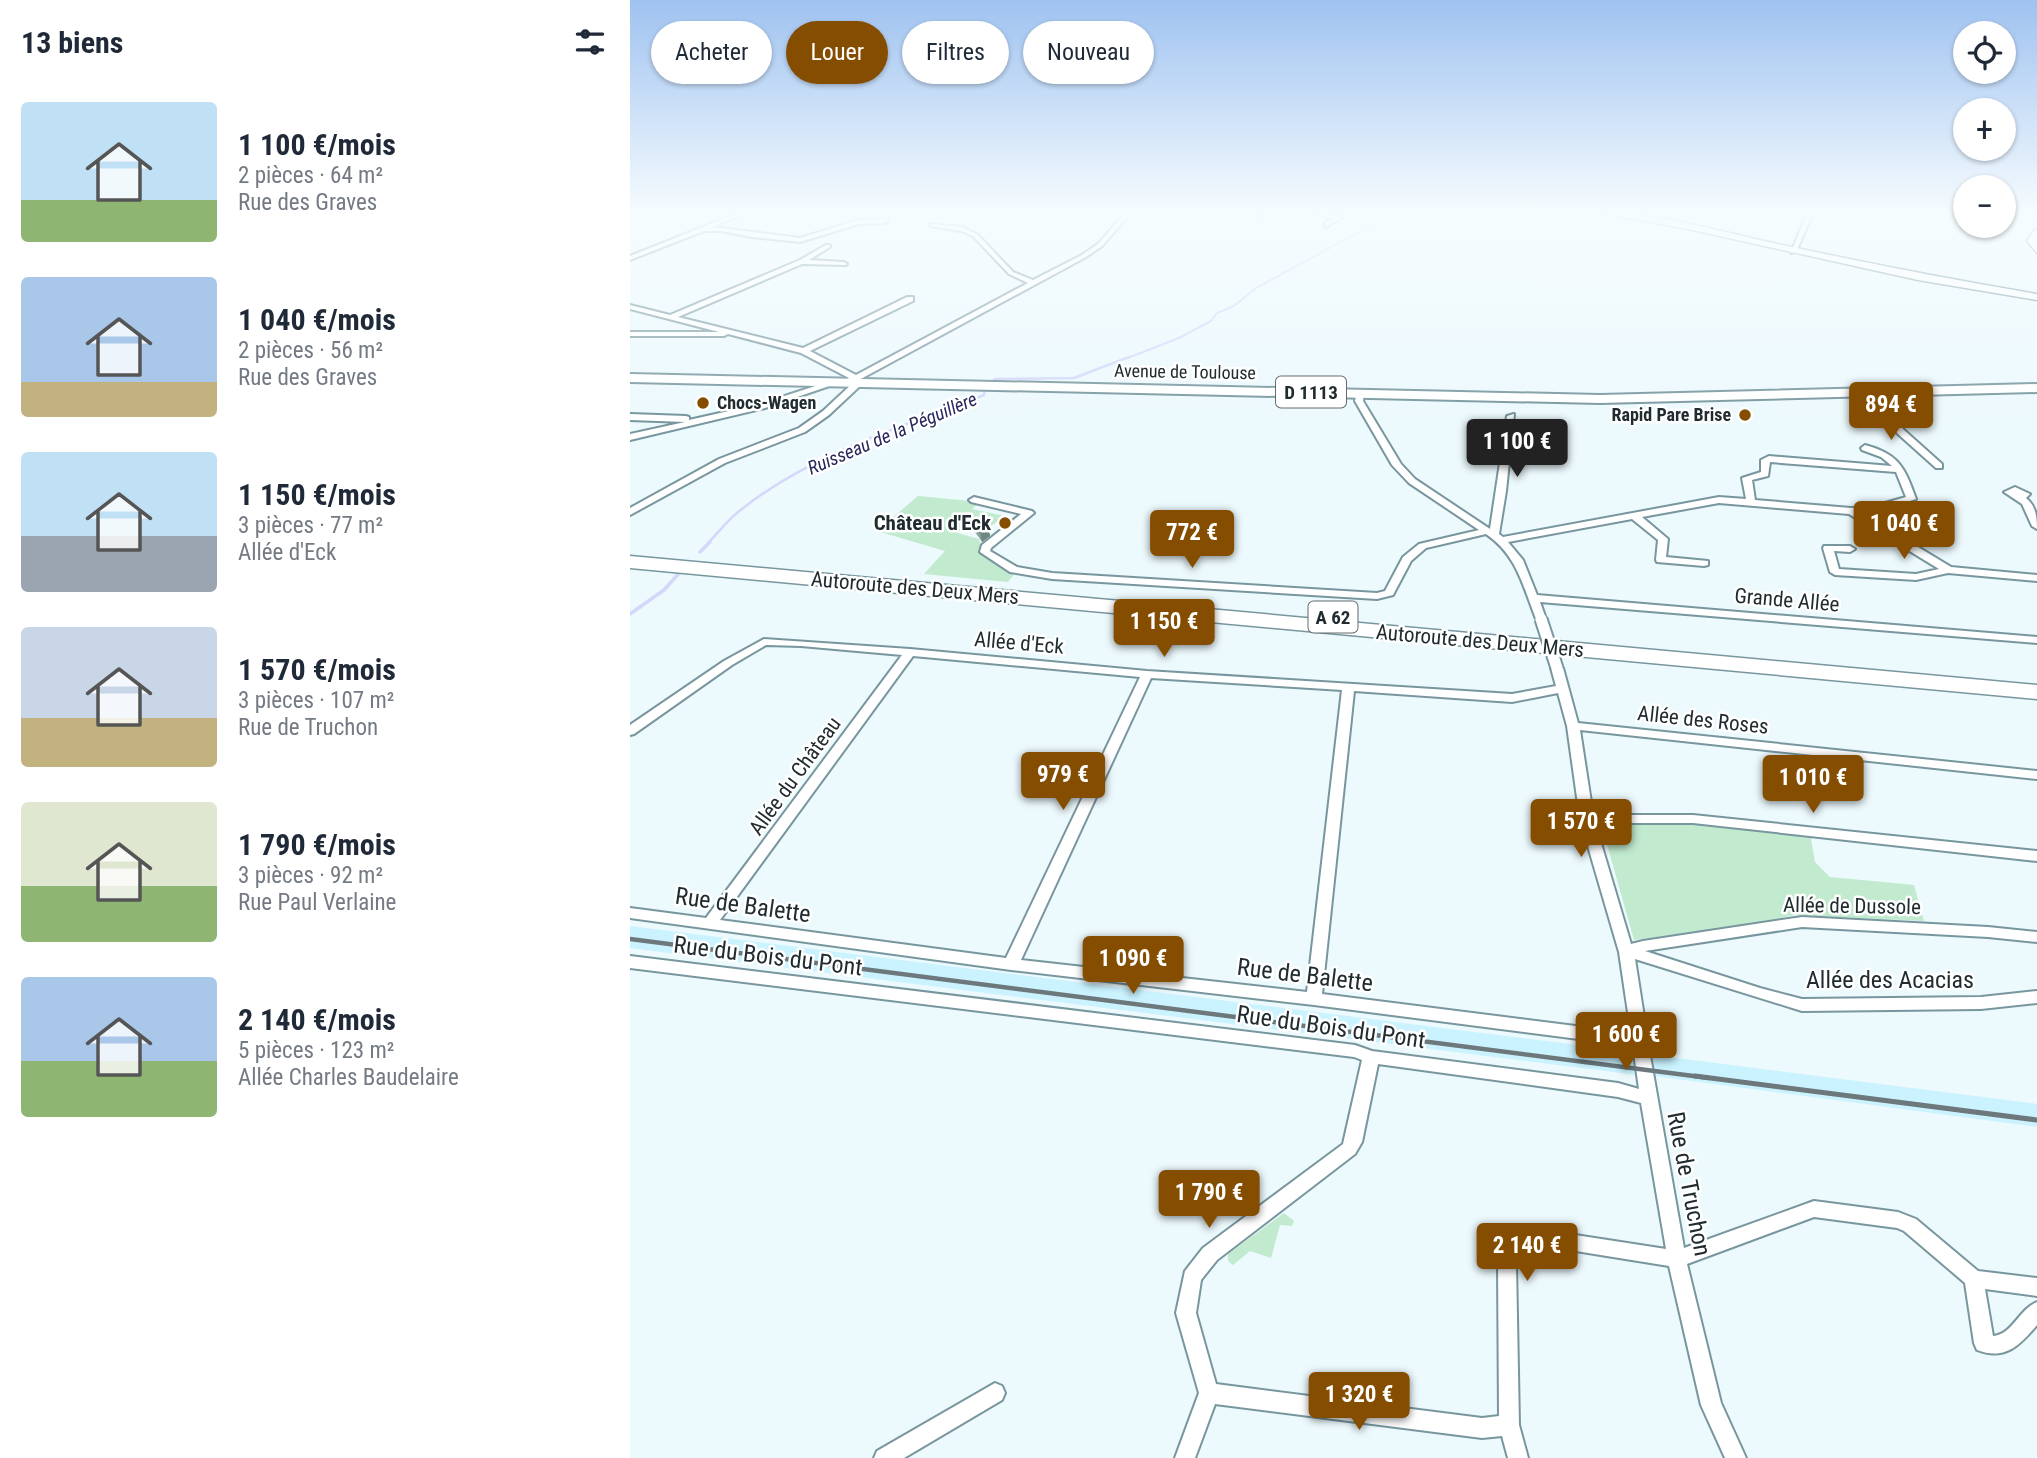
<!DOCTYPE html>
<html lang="fr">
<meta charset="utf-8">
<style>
body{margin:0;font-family:"Roboto Condensed",sans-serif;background:#f6f6f7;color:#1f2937;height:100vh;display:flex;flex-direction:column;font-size:26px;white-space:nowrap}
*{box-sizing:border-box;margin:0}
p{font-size:23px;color:#747a83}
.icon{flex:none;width:38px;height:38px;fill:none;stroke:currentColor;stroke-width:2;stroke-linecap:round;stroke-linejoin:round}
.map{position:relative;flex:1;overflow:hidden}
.details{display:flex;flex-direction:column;background:#fff;width:630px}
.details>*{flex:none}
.top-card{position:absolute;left:21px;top:21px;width:665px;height:63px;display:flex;gap:14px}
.fabs{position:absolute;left:1323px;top:21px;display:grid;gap:14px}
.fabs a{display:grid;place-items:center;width:63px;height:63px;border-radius:50%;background:#fff;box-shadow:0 2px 5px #0004;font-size:35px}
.price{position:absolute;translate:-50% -60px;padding:0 16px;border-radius:7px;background:#854d00;color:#fff;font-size:23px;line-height:46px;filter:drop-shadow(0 2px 4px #0008)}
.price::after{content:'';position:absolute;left:50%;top:42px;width:21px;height:16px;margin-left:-10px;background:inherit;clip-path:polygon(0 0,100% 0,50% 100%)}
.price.on{background:#222;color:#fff}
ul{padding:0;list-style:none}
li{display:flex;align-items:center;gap:21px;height:175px;padding:0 21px}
li span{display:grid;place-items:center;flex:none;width:196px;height:140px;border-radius:7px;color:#555}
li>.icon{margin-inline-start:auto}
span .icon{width:84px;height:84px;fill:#fffc;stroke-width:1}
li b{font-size:30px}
h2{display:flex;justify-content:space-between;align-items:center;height:84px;padding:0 21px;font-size:30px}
.pill{padding:0 24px;border-radius:32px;background:#fff;box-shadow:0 2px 5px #0004;font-size:24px;line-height:63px}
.pill.on{background:#854d00;color:#fff}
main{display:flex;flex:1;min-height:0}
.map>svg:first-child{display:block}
.built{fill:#caf3ff}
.green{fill:#c1eacf}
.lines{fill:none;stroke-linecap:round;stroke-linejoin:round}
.stream-far2{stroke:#d3d8fb;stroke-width:2}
.stream-far1{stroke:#d3d8fb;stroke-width:2.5}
.stream{stroke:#d3d8fb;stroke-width:3.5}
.minor-casing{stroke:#78969e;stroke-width:4}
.tertiary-casing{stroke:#78969e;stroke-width:3}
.primary-casing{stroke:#78969e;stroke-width:4}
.motorway-casing{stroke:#78969e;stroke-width:3}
.minor{fill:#fff;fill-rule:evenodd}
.tertiary{fill:#fff;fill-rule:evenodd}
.primary{fill:#fff;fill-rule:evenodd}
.motorway{fill:#fff;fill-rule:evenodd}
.rail-far1{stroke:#6c787c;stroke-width:4.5}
.rail{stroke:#6c787c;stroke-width:5}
.minor-bridge-casing{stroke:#78969e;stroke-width:15;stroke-linecap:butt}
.minor-bridge{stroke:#fff;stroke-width:11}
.wall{fill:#89a4a1}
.shaded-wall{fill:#6f8683}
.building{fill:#9fbfbb;stroke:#6f8683;stroke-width:2}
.poi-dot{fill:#854d00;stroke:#fff;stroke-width:2.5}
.labels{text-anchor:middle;stroke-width:5;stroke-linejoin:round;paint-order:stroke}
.far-street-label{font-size:18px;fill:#202c30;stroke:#fff}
.far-poi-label{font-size:18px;font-weight:bold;fill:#202c30;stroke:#fff;text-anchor:start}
.shield{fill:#fff;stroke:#636b6e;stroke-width:2}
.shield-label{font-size:19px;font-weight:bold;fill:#202c30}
.far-water-label{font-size:19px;font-style:italic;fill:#27285c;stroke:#fff}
.poi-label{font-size:21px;font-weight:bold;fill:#202c30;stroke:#fff;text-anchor:end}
.street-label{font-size:21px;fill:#202c30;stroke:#fff}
.near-street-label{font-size:24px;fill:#202c30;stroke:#fff}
</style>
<main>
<section class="details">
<h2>13 biens<svg class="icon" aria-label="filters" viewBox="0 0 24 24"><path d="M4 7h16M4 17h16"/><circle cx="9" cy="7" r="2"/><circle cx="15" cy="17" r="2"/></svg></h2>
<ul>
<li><span style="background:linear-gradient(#bfe0f5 70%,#8fb573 0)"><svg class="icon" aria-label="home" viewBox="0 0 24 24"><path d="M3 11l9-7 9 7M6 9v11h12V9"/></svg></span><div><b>1 100 €/mois</b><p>2 pièces · 64 m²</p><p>Rue des Graves</p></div></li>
<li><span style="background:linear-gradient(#a9c7e8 75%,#c2b280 0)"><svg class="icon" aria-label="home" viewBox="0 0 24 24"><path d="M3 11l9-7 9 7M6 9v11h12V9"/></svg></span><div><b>1 040 €/mois</b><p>2 pièces · 56 m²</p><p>Rue des Graves</p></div></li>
<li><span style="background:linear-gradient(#bfe0f5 60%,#9aa5b1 0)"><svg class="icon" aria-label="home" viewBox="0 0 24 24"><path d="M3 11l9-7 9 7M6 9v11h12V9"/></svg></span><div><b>1 150 €/mois</b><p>3 pièces · 77 m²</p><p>Allée d'Eck</p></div></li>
<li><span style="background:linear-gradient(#c9d6e8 65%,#c2b280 0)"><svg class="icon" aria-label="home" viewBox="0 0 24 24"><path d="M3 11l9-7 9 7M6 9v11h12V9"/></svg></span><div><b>1 570 €/mois</b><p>3 pièces · 107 m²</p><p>Rue de Truchon</p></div></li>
<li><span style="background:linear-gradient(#dfe7d0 60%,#8fb573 0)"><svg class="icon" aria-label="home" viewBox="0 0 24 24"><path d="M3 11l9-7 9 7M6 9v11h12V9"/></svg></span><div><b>1 790 €/mois</b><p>3 pièces · 92 m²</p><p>Rue Paul Verlaine</p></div></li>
<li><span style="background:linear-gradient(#a9c7e8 60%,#8fb573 0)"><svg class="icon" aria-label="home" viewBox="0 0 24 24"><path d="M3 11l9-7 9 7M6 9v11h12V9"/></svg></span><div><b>2 140 €/mois</b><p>5 pièces · 123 m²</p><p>Allée Charles Baudelaire</p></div></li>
</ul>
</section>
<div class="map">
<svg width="1407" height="1458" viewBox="0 0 1407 1458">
<rect width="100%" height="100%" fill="#ecf9fd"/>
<g class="built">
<polygon points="0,926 1004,1052 1007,1075 0,948"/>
<polygon points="1023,1055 1407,1104 1407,1127 1024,1076"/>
</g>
<g class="green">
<polygon points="288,496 350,502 342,509 375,516 354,531 336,526 327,533 349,539 350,543 356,545 350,554 385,573 378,582 294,574 315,551 247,531"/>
<polygon points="1067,821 1180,833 1185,862 1200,877 1284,885 1294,921 1165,915 1118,925 1004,940 971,823"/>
<polygon points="654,1213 664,1221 662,1226 650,1225 641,1258 620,1251 603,1265 598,1261 598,1254"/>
</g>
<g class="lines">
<polyline class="stream-far2" points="495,359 549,338 581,321 587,313 604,306 626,288 764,213"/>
<g class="stream-far1">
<polyline points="362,382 365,379 444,378 499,357"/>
<path d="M78,543C89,532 99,518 112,509C182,453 272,427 354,395L355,390"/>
</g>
<g class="stream">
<polyline points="70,552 80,542"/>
<polyline points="0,614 34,590 51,571"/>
</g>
<g class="minor-casing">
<g id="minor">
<polygon points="108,213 116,213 83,227 170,238 228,220 255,219 258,221 255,223 229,224 170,242 122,237 91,231 74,231 0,260 0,256"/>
<polygon points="495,213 501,213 472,246 456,257 227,381 231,381 231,385 199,415 175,432 95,463 0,515 0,508 89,459 169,428 193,411 223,383 214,385 214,381 219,378 171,353 98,334 94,336 0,336 0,332 89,332 0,309 0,305 40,315 170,260 196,245 200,245 200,247 179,260 214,262 217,264 216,265 172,264 48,317 173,348 277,297 283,297 283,301 180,351 226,375 398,283 379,274 343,236 331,231 300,226 300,224 332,227 347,234 383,272 403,280 452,255 468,244"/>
<polygon points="623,213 633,213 634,214 631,216"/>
<polygon points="684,213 695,213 712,218 696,227 694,224 703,219"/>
<polygon points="1177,213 1183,213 1166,252 1161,253"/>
<polygon points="204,380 211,382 135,408 0,440 0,434 55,422 0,420 0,414 56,416 59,417 59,420 130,404"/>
<path d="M727,391L734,393L733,401L771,464L785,479L860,529L877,416L884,414L876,491L869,534L873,537L1089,497L1116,499L1112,478L1131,472V460L1139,456L1262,466L1251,457L1232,450L1231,448L1235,445C1269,454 1275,468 1286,499L1244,512L1232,513L1321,567L1407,575V581L1318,573L1286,580L1205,575L1200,572L1193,548L1194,546H1220L1225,549L1220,552L1204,551L1209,569L1286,574L1309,569L1219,514L1089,503L1012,517L1038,539L1036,557L1078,561V565L1074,566L1027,562L1026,560L1028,540L1002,519L878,542L893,560L907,595L1407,637V643L910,602L916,619L911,622L906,619C893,586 887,555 856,534L796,548L781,561L763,595L747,599L422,579L380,572L350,552L352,545L391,514L341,502L339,500L344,497L402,511L404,513L361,548L360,551L387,567L422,573L747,593L755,591L773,557L789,544L849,530L779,483L762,465L725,401ZM1140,462L1266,472L1276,497L1241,507L1221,508L1125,500L1122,480L1138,476Z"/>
<polygon points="1235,392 1241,392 1274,430 1312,464 1312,468 1306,468 1268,434 1235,396"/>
<path d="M1385,487L1400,494L1396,498C1406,506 1407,517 1407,529L1402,526L1392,504L1374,492Z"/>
<path d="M134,639L280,649L517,671L882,694L926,686L921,668L927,665L933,668L948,723L1407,771V779L950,730L963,815H1063L1407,851V861L1063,823H965L1001,944L1013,941L1172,917L1358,927L1407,932V942L1358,937L1172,927L1015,951L1130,988L1172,999L1351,997L1407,991V1003L1351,1009L1172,1011L1005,959L1017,1036L1020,1041L1018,1044L1054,1248L1184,1201L1268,1212L1286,1219L1348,1271L1407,1278V1296L1355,1289L1363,1336C1383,1334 1389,1309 1407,1302V1325C1390,1345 1375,1361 1347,1350L1344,1343L1335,1283L1274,1231L1267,1228L1184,1217L1057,1264L1091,1403L1116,1458H1095L1071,1405L1039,1266L902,1244L892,1251L886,1263L889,1425L898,1458H878L872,1436L852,1438L585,1404L565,1458H545L569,1393L546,1313L555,1271L573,1248L713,1144L732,1060L724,1057L0,968V956L725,1045L742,1051L988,1083L1009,1089L1003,1046L684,1005L381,970L0,918V908L76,918L272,655L171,646L136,645L102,665L4,734L0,735V725L94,661ZM283,656L510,677L376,958L90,920ZM521,678L712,690L677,992L391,960ZM724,691L882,702L928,693L937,726L950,819L989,952L1001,1033L692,994ZM748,1064L988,1097L1011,1103L1036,1249L900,1228L880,1239L868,1263L869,1416L852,1418L586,1384L566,1313L571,1280L587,1260L725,1154L732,1142Z"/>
<polygon points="365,1383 372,1386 375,1393 372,1400 274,1458 244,1458 247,1451"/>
</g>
</g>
<g class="tertiary-casing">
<g id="tertiary">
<path d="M969,213C1025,212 1089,231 1143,243C1231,262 1318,279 1407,294V300L1288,280L1058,229Z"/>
<polygon points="1402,213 1407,213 1407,219 1404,219"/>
<polygon points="1404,230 1407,230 1407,253 1397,241"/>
</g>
</g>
<g class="primary-casing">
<polygon id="primary" points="0,374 970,395 1407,384 1407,392 970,403 0,382"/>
</g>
<g class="motorway-casing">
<polygon id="motorway" points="0,556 1407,685 1407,699 0,568"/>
</g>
<use href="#minor" class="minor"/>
<use href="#tertiary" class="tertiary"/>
<use href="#primary" class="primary"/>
<use href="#motorway" class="motorway"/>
<polyline class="rail-far1" points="0,939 1079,1078"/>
<polyline class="rail" points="1065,1076 1407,1120"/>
<g class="minor-bridge-casing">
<polyline id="minor-bridge" points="911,619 927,668"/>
</g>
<use href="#minor-bridge" class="minor-bridge"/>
</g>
<polygon class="wall" points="341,519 360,534 360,536 352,542 343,529"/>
<polygon class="shaded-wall" points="358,524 360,536 352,542 350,532"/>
<polygon class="building" points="341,519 358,524 358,525 350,532"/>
<linearGradient id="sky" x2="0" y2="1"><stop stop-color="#9fc2f0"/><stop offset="0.51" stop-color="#f6fcfe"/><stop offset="1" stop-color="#f6fcfe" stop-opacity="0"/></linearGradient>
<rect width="1407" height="417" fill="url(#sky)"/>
<g class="poi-dot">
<circle cx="73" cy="403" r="7"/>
<circle cx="1115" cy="415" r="7"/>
<circle cx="375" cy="523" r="7"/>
</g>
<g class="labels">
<g class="far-street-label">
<text transform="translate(555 372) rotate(1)" y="6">Avenue de Toulouse</text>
</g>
<g class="far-poi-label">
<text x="87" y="409">Chocs-Wagen</text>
<text x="1101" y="421" text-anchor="end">Rapid Pare Brise</text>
</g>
<g class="shield">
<rect x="646" y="376.5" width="70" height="31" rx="5"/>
<rect x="678.5" y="601.5" width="49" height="31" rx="5"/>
</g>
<g class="shield-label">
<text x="681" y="399">D 1113</text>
<text x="703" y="624">A 62</text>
</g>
<g class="far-water-label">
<text transform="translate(262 433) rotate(-23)" y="7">Ruisseau de la Péguillère</text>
</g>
<g class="poi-label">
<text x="361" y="530">Château d'Eck</text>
</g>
<g class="street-label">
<text transform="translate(285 588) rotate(5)" y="7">Autoroute des Deux Mers</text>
<text transform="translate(1157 600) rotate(5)" y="7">Grande Allée</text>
<text transform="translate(850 641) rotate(5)" y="7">Autoroute des Deux Mers</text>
<text transform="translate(389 643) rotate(5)" y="7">Allée d'Eck</text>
<text transform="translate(1073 720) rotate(6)" y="7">Allée des Roses</text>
<text transform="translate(165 776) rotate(-54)" y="7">Allée du Château</text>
<text transform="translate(1222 906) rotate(1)" y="7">Allée de Dussole</text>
</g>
<g class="near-street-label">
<text transform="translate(113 905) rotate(8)" y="8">Rue de Balette</text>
<text transform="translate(138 956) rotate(7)" y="8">Rue du Bois du Pont</text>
<text transform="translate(675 975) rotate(7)" y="8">Rue de Balette</text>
<text x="1260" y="988">Allée des Acacias</text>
<text transform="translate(701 1027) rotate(8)" y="8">Rue du Bois du Pont</text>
<text transform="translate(1059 1184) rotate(79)" y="8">Rue de Truchon</text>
</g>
</g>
</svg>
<div class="fabs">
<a><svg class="icon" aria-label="locate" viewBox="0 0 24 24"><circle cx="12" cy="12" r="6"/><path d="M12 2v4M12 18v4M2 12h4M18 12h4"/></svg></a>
<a>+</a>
<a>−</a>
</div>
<b class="price" style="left:1261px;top:442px">894 €</b>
<b class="price on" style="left:887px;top:479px">1 100 €</b>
<b class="price" style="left:1274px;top:561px">1 040 €</b>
<b class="price" style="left:562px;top:570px">772 €</b>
<b class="price" style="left:534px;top:659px">1 150 €</b>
<b class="price" style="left:433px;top:812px">979 €</b>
<b class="price" style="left:1183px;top:815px">1 010 €</b>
<b class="price" style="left:951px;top:859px">1 570 €</b>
<b class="price" style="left:503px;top:996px">1 090 €</b>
<b class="price" style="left:996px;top:1072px">1 600 €</b>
<b class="price" style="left:579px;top:1230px">1 790 €</b>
<b class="price" style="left:897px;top:1283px">2 140 €</b>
<b class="price" style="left:729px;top:1432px">1 320 €</b>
<div class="top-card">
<a class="pill">Acheter</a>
<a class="pill on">Louer</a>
<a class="pill">Filtres</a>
<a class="pill">Nouveau</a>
</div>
</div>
</main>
